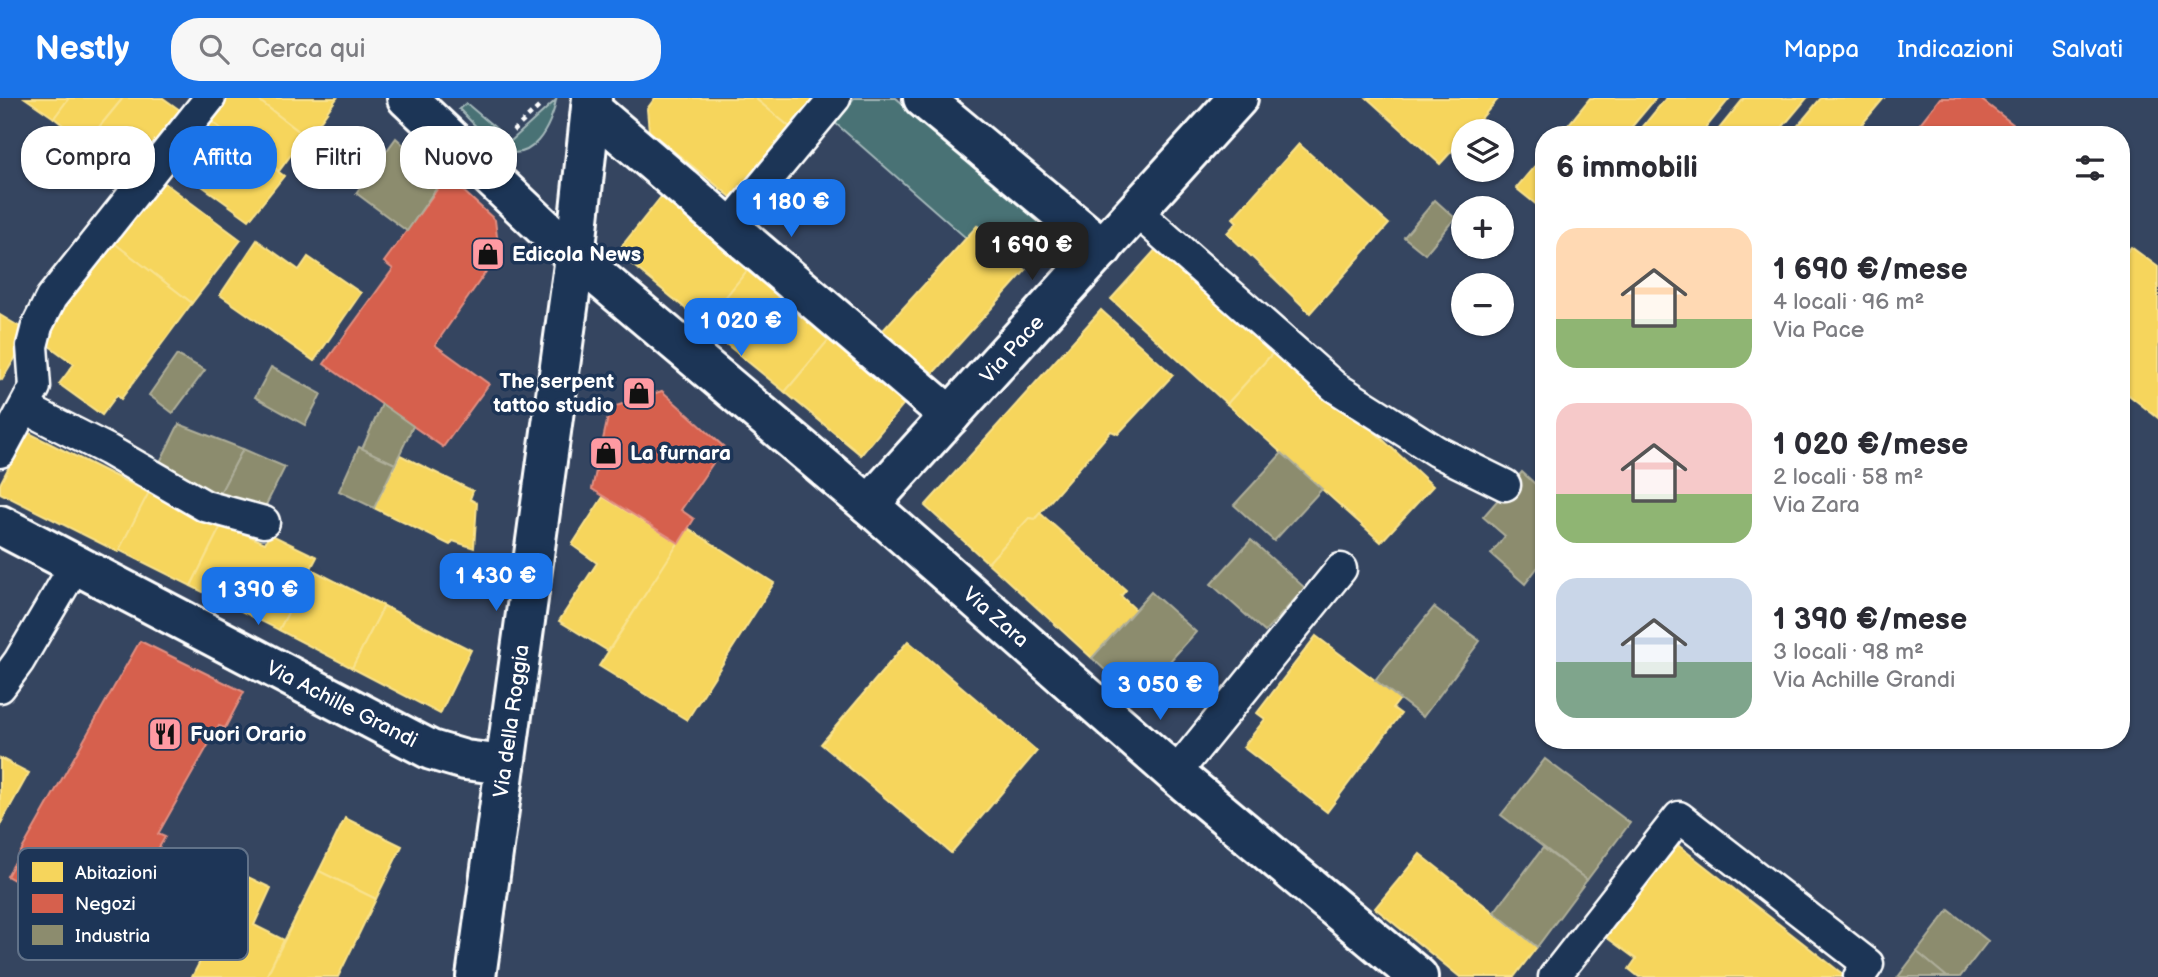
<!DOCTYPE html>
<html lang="it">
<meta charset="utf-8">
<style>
body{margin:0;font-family:"Balsamiq Sans",sans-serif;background:#f7f7f7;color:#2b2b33;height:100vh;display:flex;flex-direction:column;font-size:26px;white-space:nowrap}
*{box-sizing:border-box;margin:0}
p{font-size:23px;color:#7c7c81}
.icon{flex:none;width:38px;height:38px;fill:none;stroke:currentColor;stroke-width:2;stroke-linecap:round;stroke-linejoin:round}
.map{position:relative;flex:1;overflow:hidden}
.drawer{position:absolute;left:1535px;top:28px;width:595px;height:623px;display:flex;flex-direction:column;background:#fff;border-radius:28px;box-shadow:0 2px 5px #0004}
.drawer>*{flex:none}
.hud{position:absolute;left:21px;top:28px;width:665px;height:63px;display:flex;gap:14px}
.tools{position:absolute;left:1451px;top:21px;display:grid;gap:14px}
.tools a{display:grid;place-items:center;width:63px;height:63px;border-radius:50%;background:#fff;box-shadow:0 2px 5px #0004;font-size:35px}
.price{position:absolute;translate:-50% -60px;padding:0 16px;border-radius:14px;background:#1a73e8;color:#fff;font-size:23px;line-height:46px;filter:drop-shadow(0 2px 4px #0008)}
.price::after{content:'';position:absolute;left:50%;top:42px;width:21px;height:16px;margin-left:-10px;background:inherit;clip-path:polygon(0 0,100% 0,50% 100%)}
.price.active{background:#222;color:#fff}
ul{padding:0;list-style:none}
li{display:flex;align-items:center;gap:21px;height:175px;padding:0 21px}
li span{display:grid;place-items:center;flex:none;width:196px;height:140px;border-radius:21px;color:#555}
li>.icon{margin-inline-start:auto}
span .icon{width:84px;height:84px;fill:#fffc;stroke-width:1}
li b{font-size:30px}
h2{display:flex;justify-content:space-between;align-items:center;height:84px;padding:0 21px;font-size:30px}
.chip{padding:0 24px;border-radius:28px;background:#fff;box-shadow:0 2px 5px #0004;font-size:24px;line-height:63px}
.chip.active{background:#1a73e8;color:#fff}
header{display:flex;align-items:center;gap:42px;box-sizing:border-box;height:98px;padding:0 35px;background:#1a73e8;color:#fff}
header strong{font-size:33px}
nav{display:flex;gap:38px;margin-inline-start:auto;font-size:24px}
.search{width:490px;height:63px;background:#f7f7f7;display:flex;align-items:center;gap:18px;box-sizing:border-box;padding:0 24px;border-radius:28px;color:#7c7c81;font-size:26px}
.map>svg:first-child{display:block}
.green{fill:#4a7275;stroke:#a4b8ba;stroke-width:2}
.homes{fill:#f6d55c;stroke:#f9e28d;stroke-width:2}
.shops{fill:#d6604d;stroke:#e29082;stroke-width:2}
.industry{fill:#8c8c6e;stroke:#aeae9a;stroke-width:2}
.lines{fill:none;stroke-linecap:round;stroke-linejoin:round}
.service-casing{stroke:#fff;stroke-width:35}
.minor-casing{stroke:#fff;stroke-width:44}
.tertiary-casing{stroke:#fff;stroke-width:44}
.path{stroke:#fff;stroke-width:4.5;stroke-dasharray:5 5;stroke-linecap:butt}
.service{stroke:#1d3557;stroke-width:30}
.minor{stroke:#1d3557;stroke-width:38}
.tertiary{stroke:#1d3557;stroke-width:38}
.labels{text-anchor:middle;stroke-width:7;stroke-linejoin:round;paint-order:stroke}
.poi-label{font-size:21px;font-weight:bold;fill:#fff;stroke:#1d3557;text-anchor:start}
.street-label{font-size:21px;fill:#fff;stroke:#1d3557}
.key{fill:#1d3557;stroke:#617289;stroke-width:2}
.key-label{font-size:19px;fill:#fff}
</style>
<header>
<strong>Nestly</strong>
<div class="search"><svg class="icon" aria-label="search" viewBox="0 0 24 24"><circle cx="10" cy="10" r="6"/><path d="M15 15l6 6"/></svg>Cerca qui</div>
<nav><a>Mappa</a><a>Indicazioni</a><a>Salvati</a></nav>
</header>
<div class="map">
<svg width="2158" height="879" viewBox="0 0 2158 879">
<rect width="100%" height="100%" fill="#354560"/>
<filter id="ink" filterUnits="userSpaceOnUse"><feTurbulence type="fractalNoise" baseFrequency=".0143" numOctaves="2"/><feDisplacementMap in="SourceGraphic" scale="14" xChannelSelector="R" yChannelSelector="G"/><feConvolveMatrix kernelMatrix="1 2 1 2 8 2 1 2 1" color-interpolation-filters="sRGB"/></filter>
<g filter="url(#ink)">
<g class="green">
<polygon points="854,0 896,0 1051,134 1022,168 978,128 966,140 834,24"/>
<path d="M556,2C552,27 531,70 499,49C485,39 472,24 459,11L466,5L511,43Z"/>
</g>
<g class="homes">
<polygon points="25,0 69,0 54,20"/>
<polygon points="69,0 123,0 86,45 54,20"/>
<polygon points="123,0 163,0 184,15 140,74 127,75 86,45"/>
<polygon points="224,0 256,0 305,38 279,73 208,21"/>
<polygon points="256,0 337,0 308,40"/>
<polygon points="655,0 755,0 790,29 731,99 649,33 647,11"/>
<polygon points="755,0 815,0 790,29"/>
<polygon points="1367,0 1499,0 1470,33 1463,33 1463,41 1440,66"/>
<polygon points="1590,0 1656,0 1625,37 1560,37"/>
<polygon points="1666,0 1730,0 1700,37 1636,37"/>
<polygon points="1744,0 1807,0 1776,37 1714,37"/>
<polygon points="1821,0 1884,0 1853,37 1790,37"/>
<polygon points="208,21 284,78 249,122 173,67"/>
<polygon points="1299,46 1389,126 1310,215 1227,135 1237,124 1233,120"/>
<polygon points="1544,57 1544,113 1516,90"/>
<polygon points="162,83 241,142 192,205 114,145"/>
<polygon points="665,94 752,167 704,226 617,154"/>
<polygon points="977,128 1026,172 926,283 876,240"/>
<polygon points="257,142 299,172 308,159 361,195 314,263 220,197"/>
<polygon points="114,145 192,205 121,301 117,297 102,317 59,286 74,266 41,242"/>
<polygon points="1158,149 1272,256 1227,306 1111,201"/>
<polygon points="2131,149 2158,169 2158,320 2121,291 2121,153 2125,156"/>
<polygon points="754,164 836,233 785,294 703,227"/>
<polygon points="1101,212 1173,277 1118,336 1111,333 1035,421 1029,420 988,465 925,408"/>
<polygon points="0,217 30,235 2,282 0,281"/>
<polygon points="836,233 912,296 861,357 785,294"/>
<polygon points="1275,242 1433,388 1381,444 1227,306 1272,256 1266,251"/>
<polygon points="27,334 149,395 118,454 0,395 0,386"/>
<polygon points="400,357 473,393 470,401 477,405 474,450 453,443 450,447 374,410"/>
<polygon points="149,394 221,428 191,488 119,452"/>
<polygon points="603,399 679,445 608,553 559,523 597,465 572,447"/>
<polygon points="1040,415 1126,492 1121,498 1136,512 1092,560 988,465 1029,420 1035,421"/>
<polygon points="222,426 265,445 270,436 317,459 279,532 191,488"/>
<polygon points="688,430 774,485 687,622 599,568"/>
<polygon points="311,471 384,508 352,570 279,532"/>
<polygon points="384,508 471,552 440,616 352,570"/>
<polygon points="1316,538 1400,601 1393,610 1401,616 1327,714 1243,649 1265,621 1257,615"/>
<polygon points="908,543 1037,653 951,755 821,646"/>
<polygon points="0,660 29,675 0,727"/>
<polygon points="345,720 402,748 376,801 319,773"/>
<polygon points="1674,744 1844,877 1843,879 1639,879 1629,871 1636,861 1602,836"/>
<polygon points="1420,756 1537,849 1514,879 1460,879 1375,810"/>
<polygon points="189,764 220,779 225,768 271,790 254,827 284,842 266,879 192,879 209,846 163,822"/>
<polygon points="319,773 376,801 338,879 266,879"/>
</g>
<g class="shops">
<polygon points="1940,0 1979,0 2027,37 1911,37"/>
<polygon points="447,78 495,122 499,155 435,247 489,286 443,349 324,266 393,171 384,164"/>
<polygon points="662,293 724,349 681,412 694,421 679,445 592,391 610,310"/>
<polygon points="140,543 244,594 225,630 219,628 158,736 165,739 110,835 7,778"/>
</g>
<g class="industry">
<polygon points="396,40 442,82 407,133 356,95"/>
<polygon points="1435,102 1455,120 1425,156 1404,139"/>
<polygon points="177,257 205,272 173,315 149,297"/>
<polygon points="271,269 321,296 305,327 255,299"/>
<polygon points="382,306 413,328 395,366 362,351"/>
<polygon points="179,326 243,351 218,399 158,368"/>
<polygon points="359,349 395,366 374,410 339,393"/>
<polygon points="243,351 285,369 262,415 220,395"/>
<polygon points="1282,355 1322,391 1274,443 1234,407"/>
<polygon points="1522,374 1544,394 1544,461 1525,486 1491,456 1505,438 1483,419"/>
<polygon points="1251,442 1305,490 1265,534 1211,486"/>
<polygon points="1151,494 1196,534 1136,601 1092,560"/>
<polygon points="1434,509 1480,543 1423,619 1375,582"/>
<polygon points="1545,661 1630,725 1587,782 1501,717"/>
<polygon points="1543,750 1587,782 1537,849 1494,814"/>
<polygon points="1949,812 1988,843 1960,879 1947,879 1917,854"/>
<polygon points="1917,854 1947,879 1898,879"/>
</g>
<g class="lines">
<g class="service-casing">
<g id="service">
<polyline points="1136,113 1335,289 1436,353 1505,387"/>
<polyline points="729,128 835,0"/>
<polyline points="25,310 108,352 205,408 264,424"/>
<polyline points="0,354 35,289 32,248 37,228 51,200 210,0"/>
<polyline points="0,589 19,563 76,466"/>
<polyline points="1175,676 1341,471"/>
<polyline points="1554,879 1679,719 1868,866 1859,879"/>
</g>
</g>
<g class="minor-casing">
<g id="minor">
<polyline points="407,0 575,159 869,407 1175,676 1418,879"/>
<polyline points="923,0 1103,150"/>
<polyline points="591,11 950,318"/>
<polyline points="869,407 1238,0"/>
<polyline points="0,427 431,652 465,662 505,667"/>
</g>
</g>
<g class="tertiary-casing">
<polyline id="tertiary" points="476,879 575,159 592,0"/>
</g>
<polyline class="path" points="513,33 540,8"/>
<use href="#service" class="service"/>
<use href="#minor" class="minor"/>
<use href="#tertiary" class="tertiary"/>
</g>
</g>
<defs>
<g id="shop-square" transform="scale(1.75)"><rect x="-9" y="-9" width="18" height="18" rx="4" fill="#ff9aa2" stroke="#1d3557"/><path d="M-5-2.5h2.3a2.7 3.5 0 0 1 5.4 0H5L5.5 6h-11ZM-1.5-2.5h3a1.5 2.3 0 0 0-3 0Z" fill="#111"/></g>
<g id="restaurant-square" transform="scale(1.75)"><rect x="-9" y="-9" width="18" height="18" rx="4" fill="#ff9aa2" stroke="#1d3557"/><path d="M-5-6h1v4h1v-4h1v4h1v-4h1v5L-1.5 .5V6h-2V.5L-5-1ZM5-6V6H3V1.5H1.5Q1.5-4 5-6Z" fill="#111"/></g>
</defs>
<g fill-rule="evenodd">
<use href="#shop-square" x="488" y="156"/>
<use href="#shop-square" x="639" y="295"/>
<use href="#shop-square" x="606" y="355"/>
<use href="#restaurant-square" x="165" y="636"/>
</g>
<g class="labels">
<g class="poi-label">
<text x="512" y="163">Edicola News</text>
<text x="614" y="290" text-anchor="end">The serpent<tspan x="614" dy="24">tattoo studio</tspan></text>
<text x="630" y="362">La furnara</text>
<text x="190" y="643">Fuori Orario</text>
</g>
<g class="street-label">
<text transform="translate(1012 251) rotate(-48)" y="7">Via Pace</text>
<text transform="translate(996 519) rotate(41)" y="7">Via Zara</text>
<text transform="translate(342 606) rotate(27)" y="7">Via Achille Grandi</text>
<text transform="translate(511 623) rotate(-82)" y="7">Via della Roggia</text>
</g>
</g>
<rect x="18" y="750" width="230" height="112" rx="10" class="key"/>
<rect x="32" y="764" width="31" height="20" fill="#f6d55c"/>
<rect x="32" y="796" width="31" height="19" fill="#d6604d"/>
<rect x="32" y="827" width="31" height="20" fill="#8c8c6e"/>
<g class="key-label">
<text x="75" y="781">Abitazioni</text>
<text x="75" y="812">Negozi</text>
<text x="75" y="844">Industria</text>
</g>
</svg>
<div class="tools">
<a><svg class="icon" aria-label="layers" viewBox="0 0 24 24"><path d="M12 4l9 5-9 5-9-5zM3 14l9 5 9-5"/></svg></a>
<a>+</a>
<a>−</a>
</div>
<b class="price" style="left:791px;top:141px">1 180 €</b>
<b class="price active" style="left:1032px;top:184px">1 690 €</b>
<b class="price" style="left:741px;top:260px">1 020 €</b>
<b class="price" style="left:496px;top:515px">1 430 €</b>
<b class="price" style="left:258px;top:529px">1 390 €</b>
<b class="price" style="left:1160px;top:624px">3 050 €</b>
<div class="hud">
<a class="chip">Compra</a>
<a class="chip active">Affitta</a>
<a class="chip">Filtri</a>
<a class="chip">Nuovo</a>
</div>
<section class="drawer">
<h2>6 immobili<svg class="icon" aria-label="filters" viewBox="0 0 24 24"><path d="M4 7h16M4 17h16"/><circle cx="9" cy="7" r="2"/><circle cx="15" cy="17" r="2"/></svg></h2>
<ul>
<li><span style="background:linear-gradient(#ffd9b3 65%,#8fb573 0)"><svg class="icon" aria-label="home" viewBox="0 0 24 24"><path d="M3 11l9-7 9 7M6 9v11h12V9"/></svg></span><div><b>1 690 €/mese</b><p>4 locali · 96 m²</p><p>Via Pace</p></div></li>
<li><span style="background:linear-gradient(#f6c9c9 65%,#8fb573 0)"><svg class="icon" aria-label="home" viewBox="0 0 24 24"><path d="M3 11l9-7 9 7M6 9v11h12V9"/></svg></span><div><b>1 020 €/mese</b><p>2 locali · 58 m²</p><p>Via Zara</p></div></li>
<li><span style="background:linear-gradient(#c9d6e8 60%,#7fa58c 0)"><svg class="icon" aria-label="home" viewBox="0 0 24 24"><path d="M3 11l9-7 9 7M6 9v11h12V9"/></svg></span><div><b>1 390 €/mese</b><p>3 locali · 98 m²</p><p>Via Achille Grandi</p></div></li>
</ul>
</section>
</div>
